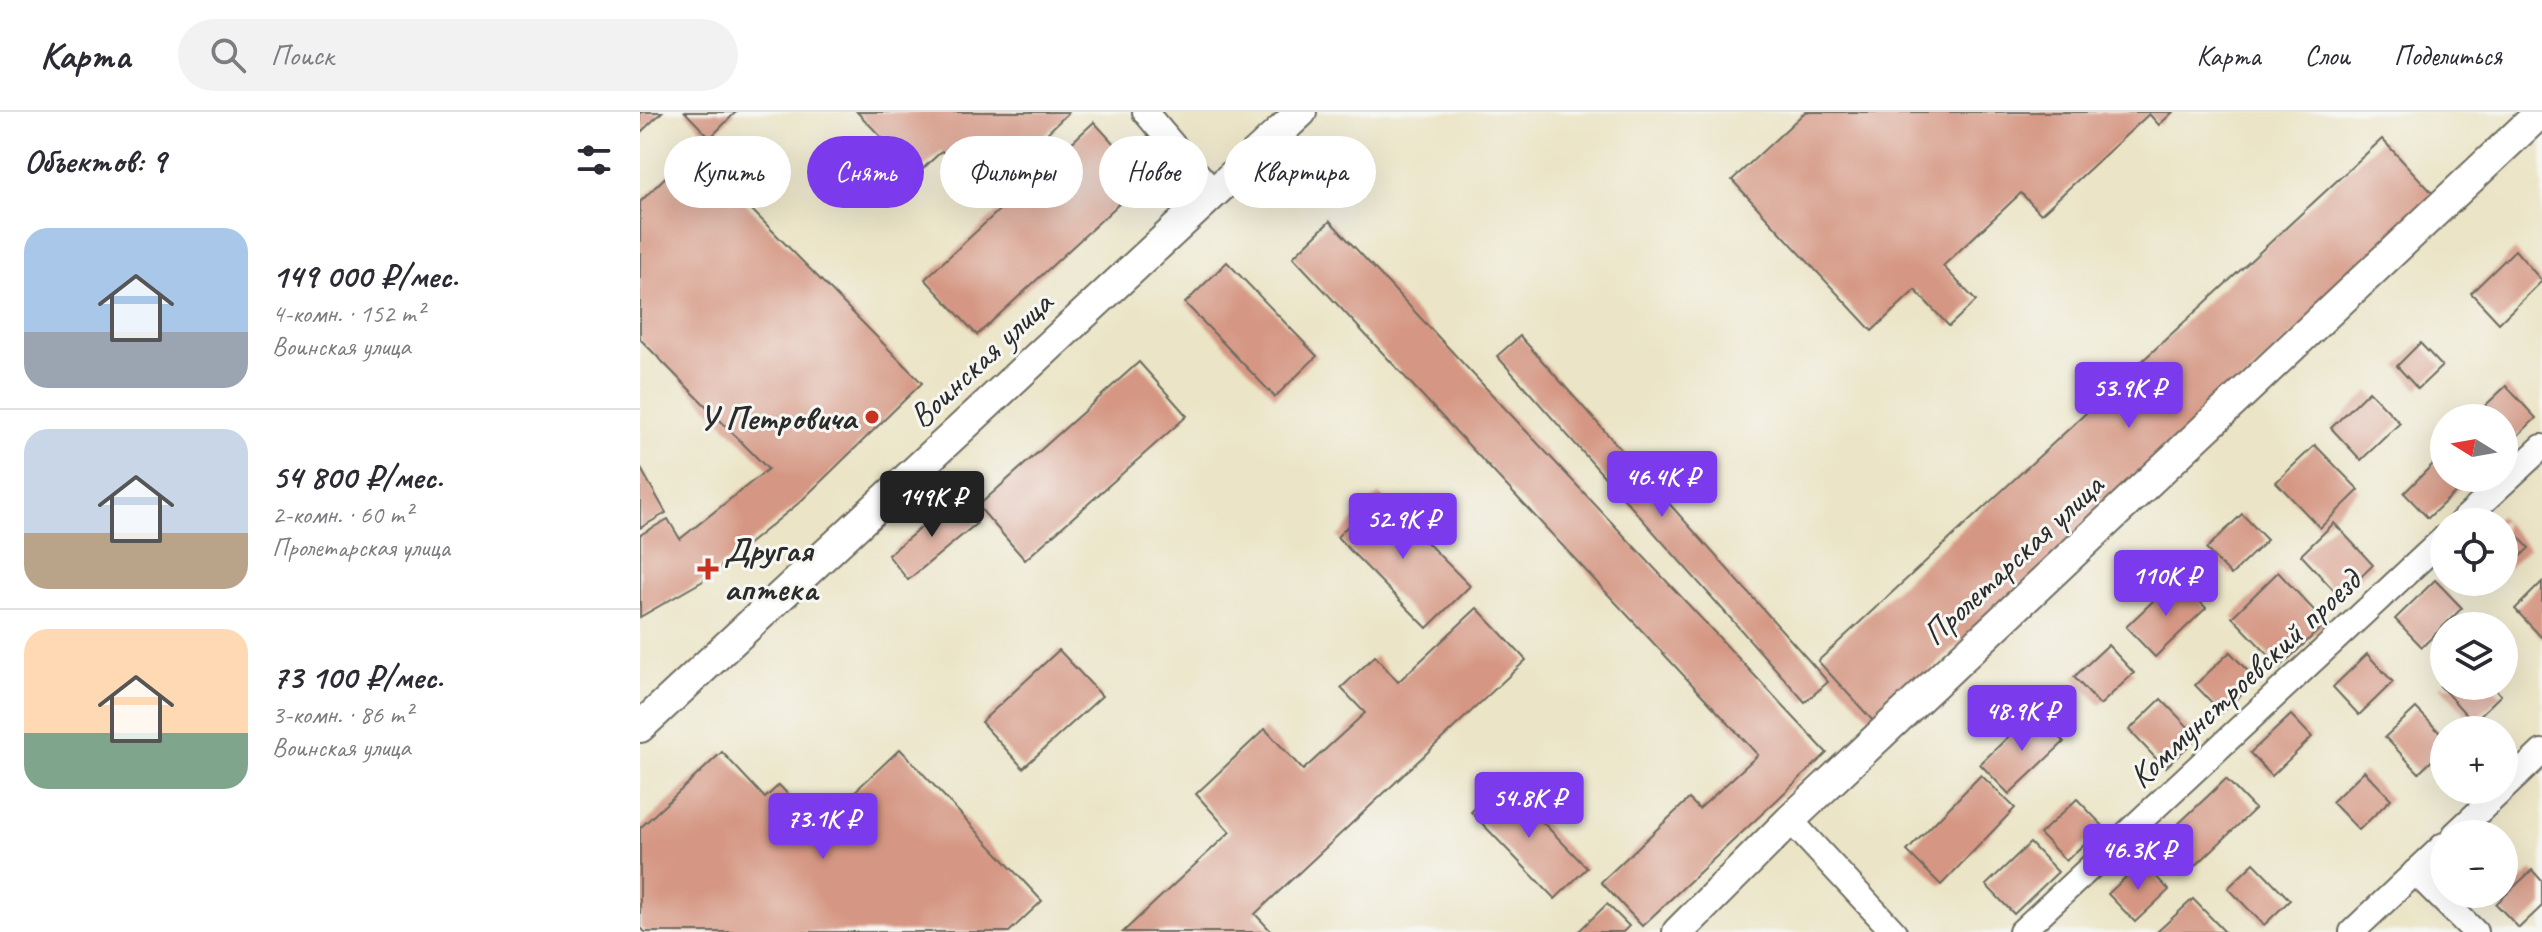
<!DOCTYPE html>
<html lang="ru">
<meta charset="utf-8">
<style>
body{margin:0;font-family:Caveat,sans-serif;background:#f2f2f3;color:#2b2b33;height:100vh;display:flex;flex-direction:column;font-size:30px;white-space:nowrap}
*{box-sizing:border-box;margin:0}
p{font-size:26px;color:#7c7c81}
.icon{flex:none;width:44px;height:44px;fill:none;stroke:currentColor;stroke-width:2;stroke-linecap:round;stroke-linejoin:round}
.map{position:relative;flex:1;overflow:hidden}
.panel{display:flex;flex-direction:column;background:#fff;width:640px}
.panel>*{flex:none}
.hud{position:absolute;left:24px;top:24px;width:760px;height:72px;display:flex;gap:16px}
.needle{width:52px;rotate:281deg}
.controls{position:absolute;left:1790px;top:292px;display:grid;gap:16px}
.controls a{display:grid;place-items:center;width:88px;height:88px;border-radius:50%;background:#fff;box-shadow:0 8px 32px #0002;font-size:40px}
.price{position:absolute;translate:-50% -68px;padding:0 18px;border-radius:8px;background:#7c3aed;color:#fff;font-size:26px;line-height:52px;filter:drop-shadow(0 2px 4px #0008)}
.price::after{content:'';position:absolute;left:50%;top:48px;width:24px;height:18px;margin-left:-12px;background:inherit;clip-path:polygon(0 0,100% 0,50% 100%)}
.price.active{background:#222;color:#fff}
ul{padding:0;list-style:none}
li{display:flex;align-items:center;gap:24px;height:200px;padding:0 24px}
li+li{border-top:2px solid #e1e1e2}
li span{display:grid;place-items:center;flex:none;width:224px;height:160px;border-radius:24px;color:#555}
li>.icon{margin-inline-start:auto}
span .icon{width:96px;height:96px;fill:#fffc;stroke-width:1}
li b{font-size:34px}
h2{display:flex;justify-content:space-between;align-items:center;height:96px;padding:0 24px;font-size:34px}
.chip{padding:0 28px;border-radius:36px;background:#fff;box-shadow:0 8px 32px #0002;font-size:28px;line-height:72px}
.chip.active{background:#7c3aed;color:#fff}
header{display:flex;align-items:center;gap:48px;box-sizing:border-box;height:112px;padding:0 40px;background:#fff;border-bottom:2px solid #e1e1e2}
header strong{font-size:38px}
nav{display:flex;gap:44px;margin-inline-start:auto;font-size:28px}
.search{width:560px;height:72px;background:#f2f2f3;display:flex;align-items:center;gap:20px;box-sizing:border-box;padding:0 28px;border-radius:44px;color:#7c7c81;font-size:30px}
main{display:flex;flex:1;min-height:0}
.map>svg:first-child{display:block}
.building{fill:#d59783}
.lines{fill:none;stroke-linecap:round;stroke-linejoin:round}
.minor-casing{stroke:#6e6c61;stroke-width:28}
.tertiary-casing{stroke:#6e6c61;stroke-width:34}
.minor{stroke:#fff;stroke-width:24}
.tertiary{stroke:#fff;stroke-width:30}
.poi-dot{fill:#c8321e;stroke:#f6f6f2;stroke-width:3}
.labels{text-anchor:middle;stroke-width:6;stroke-linejoin:round;paint-order:stroke}
.street-label{font-size:34px;fill:#2b2b2b;stroke:#f6f6f2}
.poi-label{font-size:34px;font-weight:bold;fill:#2b2b2b;stroke:#f6f6f2;text-anchor:end}
</style>
<header>
<strong>Карта</strong>
<div class="search"><svg class="icon" aria-label="search" viewBox="0 0 24 24"><circle cx="10" cy="10" r="6"/><path d="M15 15l6 6"/></svg>Поиск</div>
<nav><a>Карта</a><a>Слои</a><a>Поделиться</a></nav>
</header>
<main>
<section class="panel">
<h2>Объектов: 9<svg class="icon" aria-label="filters" viewBox="0 0 24 24"><path d="M4 7h16M4 17h16"/><circle cx="9" cy="7" r="2"/><circle cx="15" cy="17" r="2"/></svg></h2>
<ul>
<li><span style="background:linear-gradient(#a9c7e8 65%,#9aa5b1 0)"><svg class="icon" aria-label="home" viewBox="0 0 24 24"><path d="M3 11l9-7 9 7M6 9v11h12V9"/></svg></span><div><b>149 000 ₽/мес.</b><p>4-комн. · 152 m²</p><p>Воинская улица</p></div></li>
<li><span style="background:linear-gradient(#c9d6e8 65%,#b9a48a 0)"><svg class="icon" aria-label="home" viewBox="0 0 24 24"><path d="M3 11l9-7 9 7M6 9v11h12V9"/></svg></span><div><b>54 800 ₽/мес.</b><p>2-комн. · 60 m²</p><p>Пролетарская улица</p></div></li>
<li><span style="background:linear-gradient(#ffd9b3 65%,#7fa58c 0)"><svg class="icon" aria-label="home" viewBox="0 0 24 24"><path d="M3 11l9-7 9 7M6 9v11h12V9"/></svg></span><div><b>73 100 ₽/мес.</b><p>3-комн. · 86 m²</p><p>Воинская улица</p></div></li>
</ul>
</section>
<div class="map">
<svg width="1902" height="820" viewBox="0 0 1902 820">
<rect width="100%" height="100%" fill="#f6f6f2"/>
<filter id="ink" filterUnits="userSpaceOnUse"><feTurbulence type="fractalNoise" baseFrequency=".0125" numOctaves="2"/><feDisplacementMap in="SourceGraphic" scale="16" xChannelSelector="R" yChannelSelector="G"/><feConvolveMatrix kernelMatrix="1 2 1 2 8 2 1 2 1" color-interpolation-filters="sRGB"/></filter>
<filter id="wash" filterUnits="userSpaceOnUse"><feTurbulence type="fractalNoise" baseFrequency=".006" numOctaves="4" result="noise"/><feDisplacementMap in="SourceGraphic" scale="32" xChannelSelector="R" yChannelSelector="G"/><feGaussianBlur stdDeviation="1.8" result="paint"/><feColorMatrix in="noise" values="0 0 0 0 0 0 0 0 0 0 0 0 0 0 0 0 0 1.4 0 .05"/><feComposite in="paint" operator="in"/></filter>
<g filter="url(#wash)">
<rect width="100%" height="100%" fill="#ebe4c6"/>
<g id="blocks">
<g class="building">
<polygon points="0,0 22,0 0,21"/>
<polygon points="45,0 96,0 70,26"/>
<polygon points="217,0 429,0 344,82 302,39 277,62"/>
<polygon points="1165,0 1533,0 1519,13 1509,2 1401,102 1381,81 1303,154 1336,189 1309,214 1275,178 1232,219 1092,68"/>
<polygon points="454,10 506,67 337,223 285,167"/>
<polygon points="1742,27 1799,88 1234,610 1178,549"/>
<polygon points="53,38 282,271 160,390 63,469 0,505 0,423 28,407 40,427 128,357 0,227 0,90"/>
<polygon points="690,109 1187,641 1002,814 961,770 1049,687 1059,697 1118,643 653,145"/>
<polygon points="1875,138 1902,169 1859,211 1831,181"/>
<polygon points="587,150 677,244 635,285 545,191"/>
<polygon points="880,224 1188,570 1165,590 857,244"/>
<polygon points="1780,231 1802,254 1778,277 1757,254"/>
<polygon points="499,250 547,304 385,448 338,394"/>
<polygon points="1866,274 1896,306 1864,337 1864,306 1832,306"/>
<polygon points="1729,279 1760,311 1721,348 1691,316"/>
<polygon points="1675,333 1719,378 1680,416 1636,370"/>
<polygon points="1796,349 1804,357 1804,366 1812,366 1821,375 1788,406 1764,381"/>
<polygon points="0,355 26,401 0,416"/>
<polygon points="739,382 830,474 787,516 697,425"/>
<polygon points="317,386 337,411 268,468 248,443"/>
<polygon points="1602,402 1627,428 1591,463 1566,437"/>
<polygon points="1859,404 1889,436 1864,460 1864,410 1853,410"/>
<polygon points="1694,411 1733,453 1700,485 1661,443"/>
<polygon points="1638,460 1686,511 1640,555 1592,505"/>
<polygon points="1537,466 1566,496 1515,545 1486,515"/>
<polygon points="1795,468 1822,496 1782,535 1755,507"/>
<polygon points="1902,470 1902,526 1875,497"/>
<polygon points="837,496 886,548 615,802 632,820 483,820 590,720 556,682 625,617 663,658 725,601 701,576 735,544 758,570"/>
<polygon points="1468,533 1494,561 1460,593 1434,565"/>
<polygon points="419,538 462,584 383,656 341,610"/>
<polygon points="1590,540 1616,568 1582,601 1555,573"/>
<polygon points="1727,542 1753,570 1719,603 1693,575"/>
<polygon points="1804,571 1804,574 1852,574 1861,583 1833,610 1800,574"/>
<polygon points="1521,587 1558,625 1525,656 1489,618"/>
<polygon points="1776,596 1804,625 1804,637 1779,661 1745,625"/>
<polygon points="1395,599 1424,630 1369,682 1340,652"/>
<polygon points="1651,603 1672,625 1632,664 1610,641"/>
<polygon points="260,637 402,789 369,820 5,820 0,815 0,716 82,640 125,686 139,673 178,714"/>
<polygon points="1724,659 1751,687 1719,718 1692,690"/>
<polygon points="1341,663 1375,696 1301,773 1267,739"/>
<polygon points="1586,667 1615,697 1547,762 1518,731"/>
<polygon points="863,669 947,756 915,787 831,700"/>
<polygon points="1437,687 1463,714 1426,749 1400,722"/>
<polygon points="1390,731 1418,760 1374,802 1346,773"/>
<polygon points="1502,750 1529,778 1495,810 1468,782"/>
<polygon points="1614,751 1650,788 1624,813 1588,776"/>
<polygon points="1892,758 1902,769 1902,794 1879,816 1856,792"/>
<polygon points="1553,787 1585,820 1517,820"/>
<polygon points="967,792 989,814 983,820 938,820"/>
</g>
</g>
</g>
<g filter="url(#ink)">
<use href="#blocks" fill-opacity="0" stroke="#6e6c61" stroke-width="2"/>
<g class="lines">
<g class="minor-casing">
<g id="minor">
<polyline points="505,0 574,81"/>
<polyline points="1821,410 1902,335"/>
<polyline points="1864,676 1902,640"/>
<polyline points="1150,708 1254,820"/>
<polyline points="1815,722 1862,678"/>
<polyline points="1775,760 1835,820"/>
<polyline points="1381,820 1804,426"/>
<polyline points="1712,820 1804,733"/>
</g>
</g>
<g class="tertiary-casing">
<g id="tertiary">
<polyline points="0,615 661,0"/>
<polyline points="1038,820 1150,708 1901,0"/>
</g>
</g>
<use href="#minor" class="minor"/>
<use href="#tertiary" class="tertiary"/>
</g>
</g>
<g class="poi-dot">
<circle cx="232" cy="305" r="8"/>
<path d="M64 445h8v8h8v8h-8v8h-8v-8h-8v-8h8z"/>
</g>
<g class="labels">
<g class="street-label">
<text transform="translate(340 247) rotate(-43)" y="12">Воинская улица</text>
<text transform="translate(1372 447) rotate(-43)" y="12">Пролетарская улица</text>
<text transform="translate(1604 566) rotate(-43)" y="12">Коммунстроевский проезд</text>
</g>
<g class="poi-label">
<text x="216" y="317">У Петровича</text>
<text x="84" y="449" text-anchor="start">Другая<tspan x="84" dy="39">аптека</tspan></text>
</g>
</g>
</svg>
<div class="controls">
<a><svg class="needle" viewBox="-14 -14 28 28"><path d="M0-13l5 13h-10z" fill="#e53935"/><path d="M0 13l5-13h-10z" fill="#7c7c81"/></svg></a>
<a><svg class="icon" aria-label="locate" viewBox="0 0 24 24"><circle cx="12" cy="12" r="6"/><path d="M12 2v4M12 18v4M2 12h4M18 12h4"/></svg></a>
<a><svg class="icon" aria-label="layers" viewBox="0 0 24 24"><path d="M12 4l9 5-9 5-9-5zM3 14l9 5 9-5"/></svg></a>
<a>+</a>
<a>−</a>
</div>
<b class="price" style="left:1489px;top:318px">53.9K ₽</b>
<b class="price" style="left:1022px;top:407px">46.4K ₽</b>
<b class="price active" style="left:292px;top:427px">149K ₽</b>
<b class="price" style="left:763px;top:449px">52.9K ₽</b>
<b class="price" style="left:1526px;top:506px">110K ₽</b>
<b class="price" style="left:1382px;top:641px">48.9K ₽</b>
<b class="price" style="left:889px;top:728px">54.8K ₽</b>
<b class="price" style="left:183px;top:749px">73.1K ₽</b>
<b class="price" style="left:1498px;top:780px">46.3K ₽</b>
<div class="hud">
<a class="chip">Купить</a>
<a class="chip active">Снять</a>
<a class="chip">Фильтры</a>
<a class="chip">Новое</a>
<a class="chip">Квартира</a>
</div>
</div>
</main>
